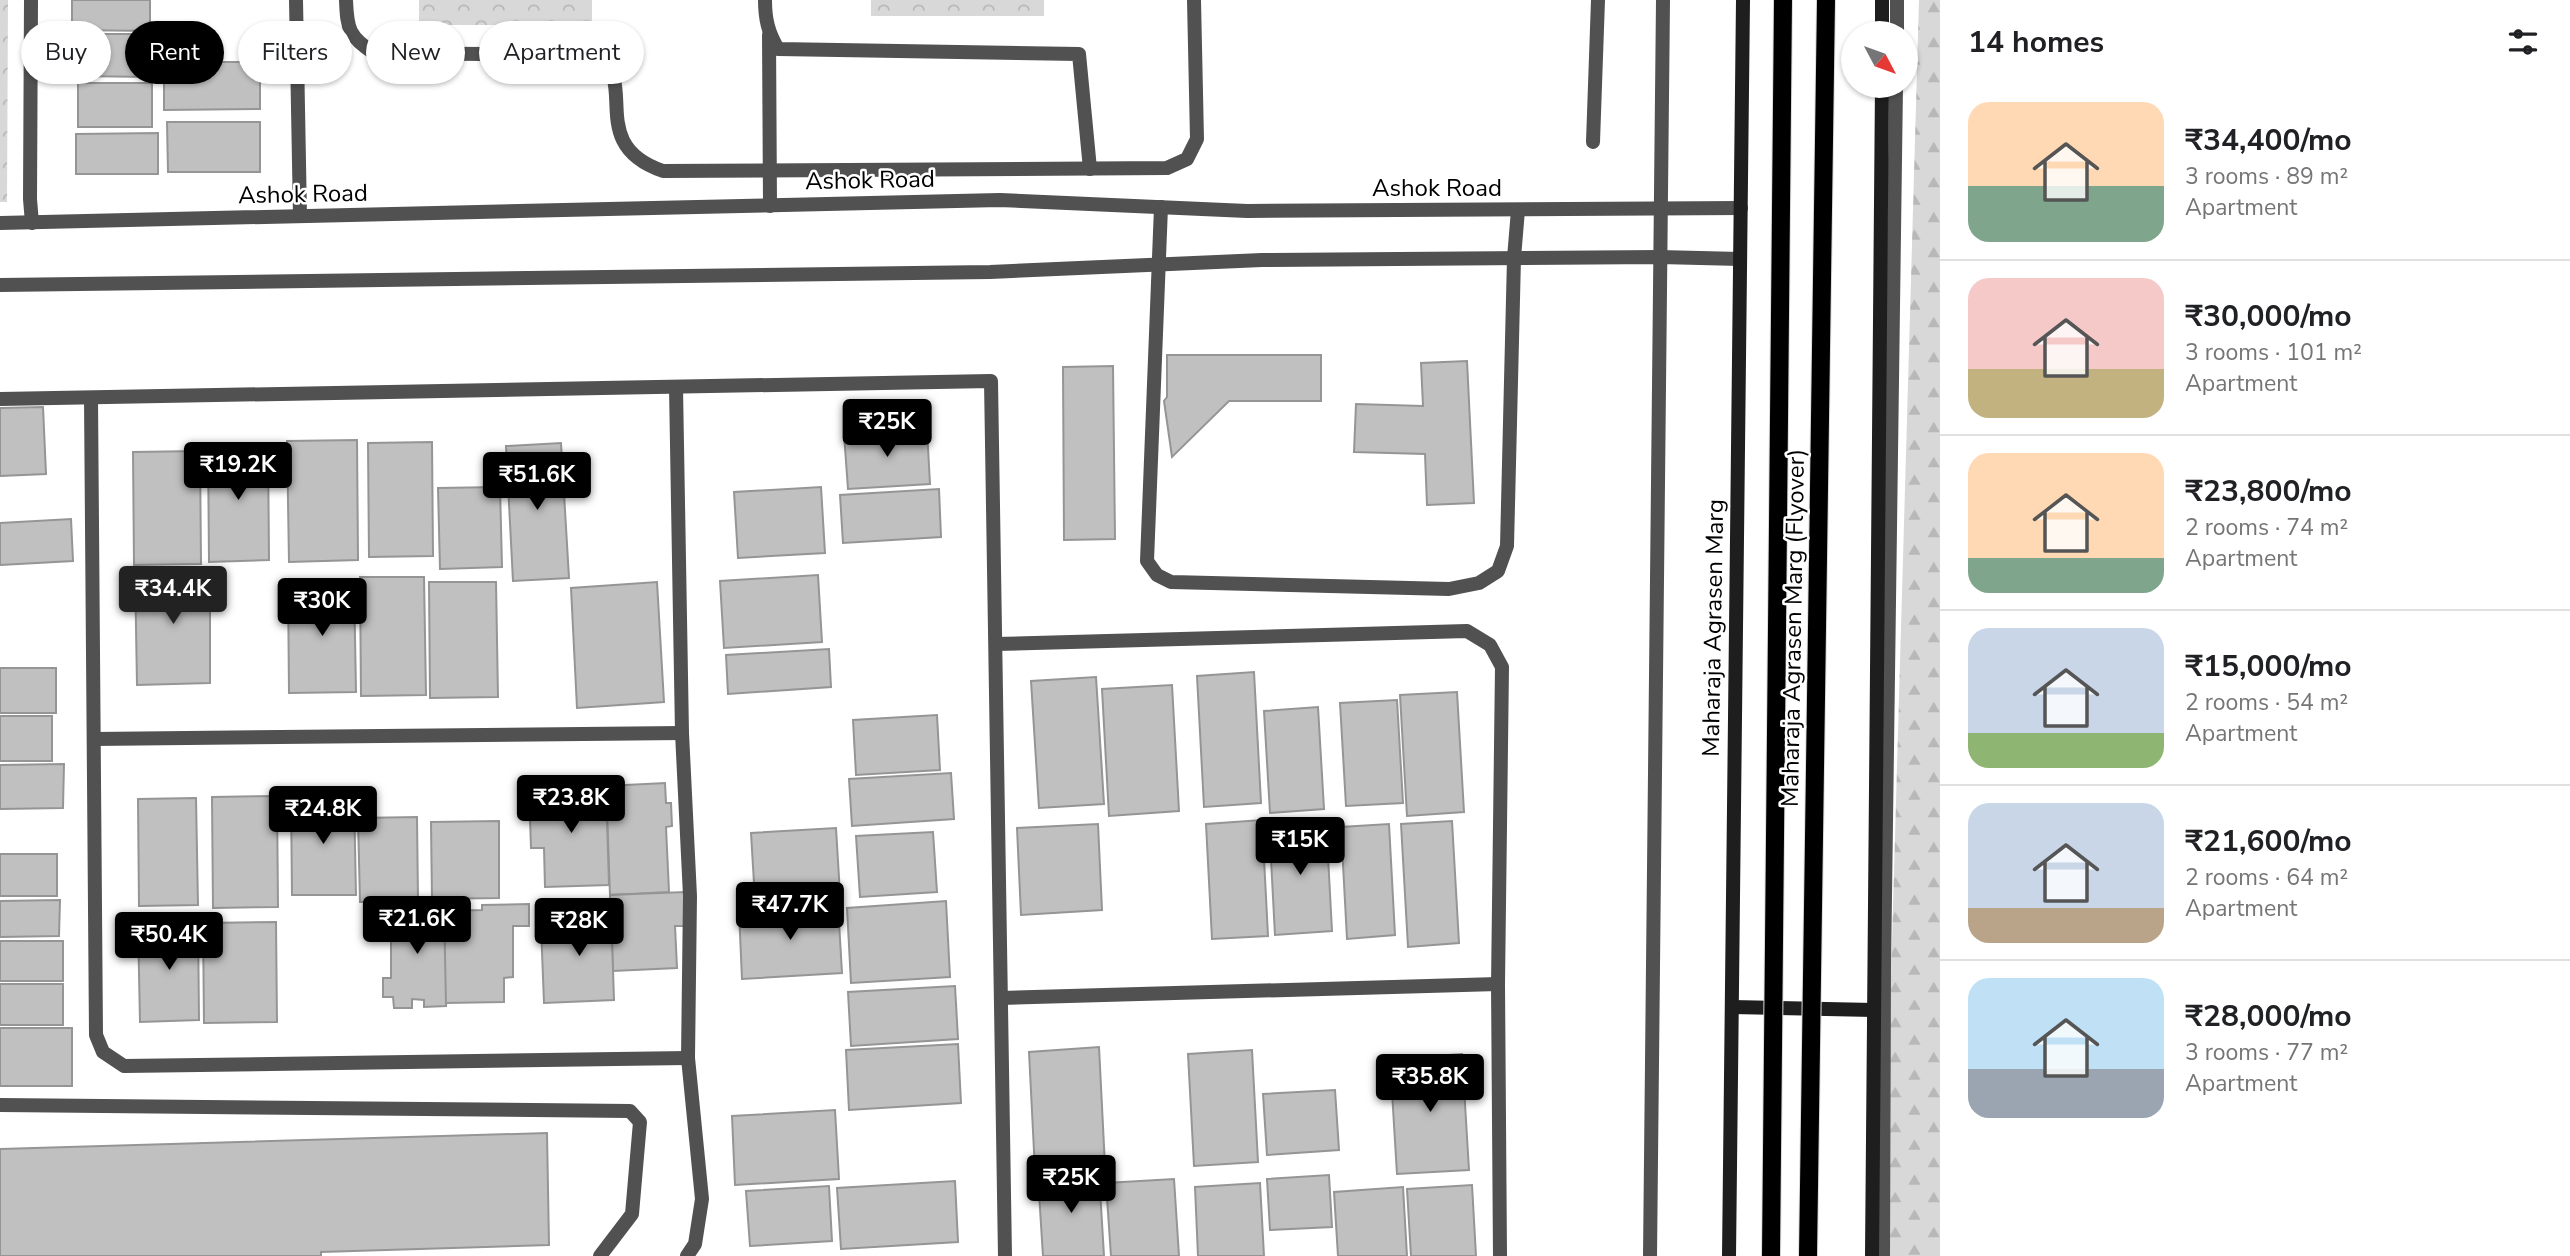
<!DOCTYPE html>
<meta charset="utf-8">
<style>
body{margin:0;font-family:"Nunito Sans",sans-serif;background:#f6f6f6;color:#202124;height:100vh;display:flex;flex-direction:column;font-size:26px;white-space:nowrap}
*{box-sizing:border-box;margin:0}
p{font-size:23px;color:#757577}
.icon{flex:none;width:38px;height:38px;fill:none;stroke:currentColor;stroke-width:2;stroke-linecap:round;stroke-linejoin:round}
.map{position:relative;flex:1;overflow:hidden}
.panel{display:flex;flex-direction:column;background:#fff;width:630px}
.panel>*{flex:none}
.guide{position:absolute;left:21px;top:21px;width:665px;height:63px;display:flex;gap:14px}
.needle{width:46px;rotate:131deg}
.controls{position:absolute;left:1841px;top:21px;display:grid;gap:14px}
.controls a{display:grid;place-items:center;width:77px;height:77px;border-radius:50%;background:#fff;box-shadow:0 2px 5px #0004;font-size:35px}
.price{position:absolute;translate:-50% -60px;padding:0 16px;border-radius:7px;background:#000;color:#fff;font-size:23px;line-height:46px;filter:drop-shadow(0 2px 4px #0008)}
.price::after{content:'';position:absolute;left:50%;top:42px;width:21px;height:16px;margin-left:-10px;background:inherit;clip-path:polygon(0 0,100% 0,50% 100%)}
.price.on{background:#222;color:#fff}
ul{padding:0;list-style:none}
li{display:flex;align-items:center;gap:21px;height:175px;padding:0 28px}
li+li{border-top:2px solid #e0e0e0}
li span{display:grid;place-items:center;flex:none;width:196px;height:140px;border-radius:21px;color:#555}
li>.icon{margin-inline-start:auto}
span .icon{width:84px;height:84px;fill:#fffc;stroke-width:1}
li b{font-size:30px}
h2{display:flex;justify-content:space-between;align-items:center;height:84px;padding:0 28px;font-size:30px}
.pill{padding:0 24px;border-radius:32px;background:#fff;box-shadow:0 2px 5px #0004;font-size:24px;line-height:63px}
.pill.on{background:#000;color:#fff}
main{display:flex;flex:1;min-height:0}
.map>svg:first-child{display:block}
.forest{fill:url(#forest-firs)}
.park{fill:url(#park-crowns)}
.building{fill:#c0c0c0;stroke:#959595;stroke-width:2}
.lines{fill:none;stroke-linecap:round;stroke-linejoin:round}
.service{stroke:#515151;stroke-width:14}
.minor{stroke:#515151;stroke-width:14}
.tertiary{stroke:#515151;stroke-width:14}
.secondary{stroke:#1e1e1e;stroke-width:14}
.primary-bridge-casing{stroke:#dbdbdb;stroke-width:20;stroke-linecap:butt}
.primary-bridge{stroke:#000;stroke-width:18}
.labels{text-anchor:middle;stroke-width:5;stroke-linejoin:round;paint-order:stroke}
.street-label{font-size:24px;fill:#000;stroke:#fff}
</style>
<main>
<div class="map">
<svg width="1940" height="1256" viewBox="0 0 1940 1256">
<defs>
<pattern id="forest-firs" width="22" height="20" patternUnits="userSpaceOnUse" patternTransform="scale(1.75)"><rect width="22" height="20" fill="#d8d8d8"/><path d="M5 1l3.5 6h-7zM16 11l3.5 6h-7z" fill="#b8b8b8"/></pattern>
<pattern id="park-crowns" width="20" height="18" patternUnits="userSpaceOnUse" patternTransform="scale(1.75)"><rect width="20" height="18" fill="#d8d8d8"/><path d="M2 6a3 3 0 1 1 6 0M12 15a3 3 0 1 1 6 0" fill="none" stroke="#b8b8b8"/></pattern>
</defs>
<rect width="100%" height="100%" fill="#fff"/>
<polygon class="forest" points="1919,0 1940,0 1940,1256 1883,1256"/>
<g class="park">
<polygon points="0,0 8,0 7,202 0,202"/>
<rect x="419" y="0" width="173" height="25"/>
<rect x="871" y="0" width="173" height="16"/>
</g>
<g class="building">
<polygon points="72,0 150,0 150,31 72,30"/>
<polygon points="78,34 150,34 150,77 77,76"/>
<polygon points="164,62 260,62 260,109 164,110"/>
<rect x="78" y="83" width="74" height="44"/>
<polygon points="167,122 260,122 260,172 168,172"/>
<polygon points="158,133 158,174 76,174 76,134"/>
<polygon points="1167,355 1321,355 1321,401 1229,401 1172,457 1164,401 1167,397"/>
<polygon points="1467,361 1474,503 1427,505 1425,454 1354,452 1356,404 1423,406 1421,363"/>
<polygon points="1113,366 1115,539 1064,540 1063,367"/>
<polygon points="43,407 46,474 0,476 0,408"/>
<polygon points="927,429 930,484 848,489 844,434"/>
<polygon points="357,440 358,560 289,562 287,441"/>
<polygon points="432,442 433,556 369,557 368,443"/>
<polygon points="268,443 269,560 209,562 208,444"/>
<polygon points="561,443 569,578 513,581 506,446"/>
<polygon points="200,451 201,564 134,565 133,452"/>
<polygon points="500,487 502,567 440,569 438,488"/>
<polygon points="821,487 825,553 738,558 734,492"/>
<polygon points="939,489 941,537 843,543 840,495"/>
<polygon points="71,519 73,561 0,565 0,523"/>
<polygon points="210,569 210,683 137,685 135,570"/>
<polygon points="818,575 822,642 724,648 720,581"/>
<polygon points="360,577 424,577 426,695 361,696"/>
<polygon points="429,582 496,582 498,697 430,698"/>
<polygon points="657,582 664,702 577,708 571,588"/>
<polygon points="288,583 354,583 356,692 289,693"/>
<polygon points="829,649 831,687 728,694 726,655"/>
<rect x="0" y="668" width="56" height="45"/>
<polygon points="1254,672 1261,803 1204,807 1197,676"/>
<polygon points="1096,677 1104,804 1039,808 1031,681"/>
<polygon points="1172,685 1179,811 1109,816 1102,689"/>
<polygon points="1457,692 1464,812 1407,816 1400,695"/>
<polygon points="1397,700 1403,803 1346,806 1340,703"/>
<polygon points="1318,707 1324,809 1270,813 1264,711"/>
<polygon points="937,715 940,770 856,775 853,720"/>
<rect x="0" y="716" width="52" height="45"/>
<polygon points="64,764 63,808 0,809 0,765"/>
<polygon points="951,773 954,819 852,826 849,779"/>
<polygon points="665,783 666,803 671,803 672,826 666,827 669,892 610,895 606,786"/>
<polygon points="606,786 609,885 545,887 544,848 531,848 529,789"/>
<polygon points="277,796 278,907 213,908 212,797"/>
<polygon points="354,797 356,895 292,895 291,798"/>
<polygon points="196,798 198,905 139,906 138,799"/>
<polygon points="417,817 418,901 360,902 358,818"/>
<polygon points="1326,819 1332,931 1275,935 1269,822"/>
<polygon points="1262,820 1268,936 1212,939 1206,824"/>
<polygon points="499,821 499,898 432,899 431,822"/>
<polygon points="1452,821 1459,943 1408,947 1401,824"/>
<polygon points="1098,824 1102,910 1021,915 1017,828"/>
<polygon points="1389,824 1395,935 1347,939 1341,827"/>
<polygon points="836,828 840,894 755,900 751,833"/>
<polygon points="933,832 937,892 860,897 856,836"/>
<rect x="0" y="854" width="57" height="42"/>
<polygon points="685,892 686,926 675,926 677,968 613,971 610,895"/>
<polygon points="60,900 59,936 0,937 0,901"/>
<polygon points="946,901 950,977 851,983 847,908"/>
<polygon points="529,904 529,926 513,926 513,977 504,978 504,1002 445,1003 444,911 482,910 482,905"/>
<polygon points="444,905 446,1006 424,1007 424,1000 412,999 412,1008 394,1008 393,997 383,997 383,978 391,978 391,933 383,934 383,921 389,921 389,906"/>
<polygon points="838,905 842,973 742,979 739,911"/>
<polygon points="611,910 614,1000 544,1003 541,926 565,925 565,912"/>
<polygon points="198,922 199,1020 140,1022 138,923"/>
<polygon points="276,922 277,1022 204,1023 203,923"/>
<rect x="0" y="941" width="63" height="40"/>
<rect x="0" y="984" width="63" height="41"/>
<polygon points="955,986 958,1039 851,1046 848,992"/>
<rect x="0" y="1028" width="72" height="58"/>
<polygon points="958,1044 961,1103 849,1110 846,1050"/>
<polygon points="1099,1047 1105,1166 1035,1171 1029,1052"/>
<polygon points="1252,1050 1258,1162 1194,1166 1188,1054"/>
<polygon points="1462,1054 1469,1170 1397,1174 1390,1059"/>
<polygon points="1335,1090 1339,1150 1267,1155 1263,1094"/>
<polygon points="835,1110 839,1179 735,1185 732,1116"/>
<polygon points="547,1133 549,1245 321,1252 321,1256 0,1256 0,1149"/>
<polygon points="1099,1173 1104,1256 1043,1256 1038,1177"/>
<polygon points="1329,1175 1332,1227 1270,1230 1267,1179"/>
<polygon points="1174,1179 1179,1256 1111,1256 1106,1183"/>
<polygon points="955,1181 958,1242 841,1249 837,1188"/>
<polygon points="1260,1183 1264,1256 1198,1256 1195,1187"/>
<polygon points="1472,1185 1476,1256 1411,1256 1407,1189"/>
<polygon points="829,1186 832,1241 750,1246 746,1191"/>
<polygon points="1403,1187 1407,1256 1338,1256 1334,1192"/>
</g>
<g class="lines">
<g class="service">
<polyline points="1161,207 1147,561 1157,575 1171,582 1449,589 1479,583 1498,571 1507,546 1514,258 1518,210"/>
<polyline points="0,1105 630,1111 640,1122 632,1214 600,1256"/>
</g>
<g class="minor">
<polyline points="31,0 30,199 32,223"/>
<polyline points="296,0 300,216"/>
<path d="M346,0C347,29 349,37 374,53L585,55C589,57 596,58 600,60C637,83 587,145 663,171L1167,168L1187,159L1197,139L1194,0"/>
<path d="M765,0C765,19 768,32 778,49L1079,54L1090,169"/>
<polyline points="1897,33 1897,0"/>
<polyline points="769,35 770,206"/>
<polyline points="1593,142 1598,0"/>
<polyline points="676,387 682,733 690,896 688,1058 702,1199 695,1244 687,1256"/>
<polyline points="91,398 96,1035 103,1052 124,1066 688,1058"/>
<polyline points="0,399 991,381 1005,1256"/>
<polyline points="996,644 1467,631 1490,645 1502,667 1498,984 1500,1256"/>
<polyline points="94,739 682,733"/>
<polyline points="1001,998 1498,984"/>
<polyline points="1883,1256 1884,969 1896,86"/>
</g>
<g class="tertiary">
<polyline points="0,223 1000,200 1247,211 1741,208"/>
<polyline points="0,285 990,272 1262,260 1660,257 1740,259"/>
<polyline points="1650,1256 1663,0"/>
</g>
<g class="secondary">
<polyline points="1882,33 1882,0"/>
<polyline points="1732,1007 1874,1010"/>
<polyline points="1729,1256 1743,0"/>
<polyline points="1872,1256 1882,86"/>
</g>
<g class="primary-bridge-casing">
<g id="primary-bridge">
<polyline points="1771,1256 1783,0"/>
<polyline points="1808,1256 1826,0"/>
</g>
</g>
<use href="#primary-bridge" class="primary-bridge"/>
</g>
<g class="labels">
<g class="street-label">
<text transform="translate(870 180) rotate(-1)" y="8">Ashok Road</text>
<text x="1437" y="196">Ashok Road</text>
<text transform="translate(303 194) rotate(-1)" y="8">Ashok Road</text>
<text transform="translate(1713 628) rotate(-89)" y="8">Maharaja Agrasen Marg</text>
<text transform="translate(1793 628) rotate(-89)" y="8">Maharaja Agrasen Marg (Flyover)</text>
</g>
</g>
</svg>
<div class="controls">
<a><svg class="needle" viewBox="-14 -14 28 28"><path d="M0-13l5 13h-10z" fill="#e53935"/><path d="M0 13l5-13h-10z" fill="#757577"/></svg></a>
</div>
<b class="price" style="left:887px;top:459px">₹25K</b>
<b class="price" style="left:238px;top:502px">₹19.2K</b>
<b class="price" style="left:537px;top:512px">₹51.6K</b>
<b class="price on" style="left:173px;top:626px">₹34.4K</b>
<b class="price" style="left:322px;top:638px">₹30K</b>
<b class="price" style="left:571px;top:835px">₹23.8K</b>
<b class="price" style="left:323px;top:846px">₹24.8K</b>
<b class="price" style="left:1300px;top:877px">₹15K</b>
<b class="price" style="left:790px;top:942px">₹47.7K</b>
<b class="price" style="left:417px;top:956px">₹21.6K</b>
<b class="price" style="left:579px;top:958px">₹28K</b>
<b class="price" style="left:169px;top:972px">₹50.4K</b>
<b class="price" style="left:1430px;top:1114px">₹35.8K</b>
<b class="price" style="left:1071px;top:1215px">₹25K</b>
<div class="guide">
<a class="pill">Buy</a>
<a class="pill on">Rent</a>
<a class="pill">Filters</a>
<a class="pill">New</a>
<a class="pill">Apartment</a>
</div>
</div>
<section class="panel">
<h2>14 homes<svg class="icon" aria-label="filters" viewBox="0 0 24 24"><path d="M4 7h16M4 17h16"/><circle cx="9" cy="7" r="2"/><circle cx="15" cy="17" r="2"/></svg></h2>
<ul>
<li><span style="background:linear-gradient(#ffd9b3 60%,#7fa58c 0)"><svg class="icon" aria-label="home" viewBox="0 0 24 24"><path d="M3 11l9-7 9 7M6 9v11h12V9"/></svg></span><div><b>₹34,400/mo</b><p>3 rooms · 89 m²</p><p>Apartment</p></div></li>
<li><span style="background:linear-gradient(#f6c9c9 65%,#c2b280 0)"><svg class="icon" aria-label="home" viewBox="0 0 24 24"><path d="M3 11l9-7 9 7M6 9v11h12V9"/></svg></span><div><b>₹30,000/mo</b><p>3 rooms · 101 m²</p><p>Apartment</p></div></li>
<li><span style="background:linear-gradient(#ffd9b3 75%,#7fa58c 0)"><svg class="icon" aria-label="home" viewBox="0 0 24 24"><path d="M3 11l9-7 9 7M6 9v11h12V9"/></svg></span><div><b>₹23,800/mo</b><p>2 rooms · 74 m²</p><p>Apartment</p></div></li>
<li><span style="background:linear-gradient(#c9d6e8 75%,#8fb573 0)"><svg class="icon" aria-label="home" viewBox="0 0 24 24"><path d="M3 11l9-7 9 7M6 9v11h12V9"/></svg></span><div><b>₹15,000/mo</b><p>2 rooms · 54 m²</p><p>Apartment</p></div></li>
<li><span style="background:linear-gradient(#c9d6e8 75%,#b9a48a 0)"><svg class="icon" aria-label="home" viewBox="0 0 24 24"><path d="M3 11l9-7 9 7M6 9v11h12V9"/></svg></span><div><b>₹21,600/mo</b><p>2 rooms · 64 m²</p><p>Apartment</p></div></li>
<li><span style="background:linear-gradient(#bfe0f5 65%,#9aa5b1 0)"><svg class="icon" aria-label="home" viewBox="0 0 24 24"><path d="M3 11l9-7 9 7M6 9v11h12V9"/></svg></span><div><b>₹28,000/mo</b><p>3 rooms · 77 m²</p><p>Apartment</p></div></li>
</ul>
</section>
</main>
